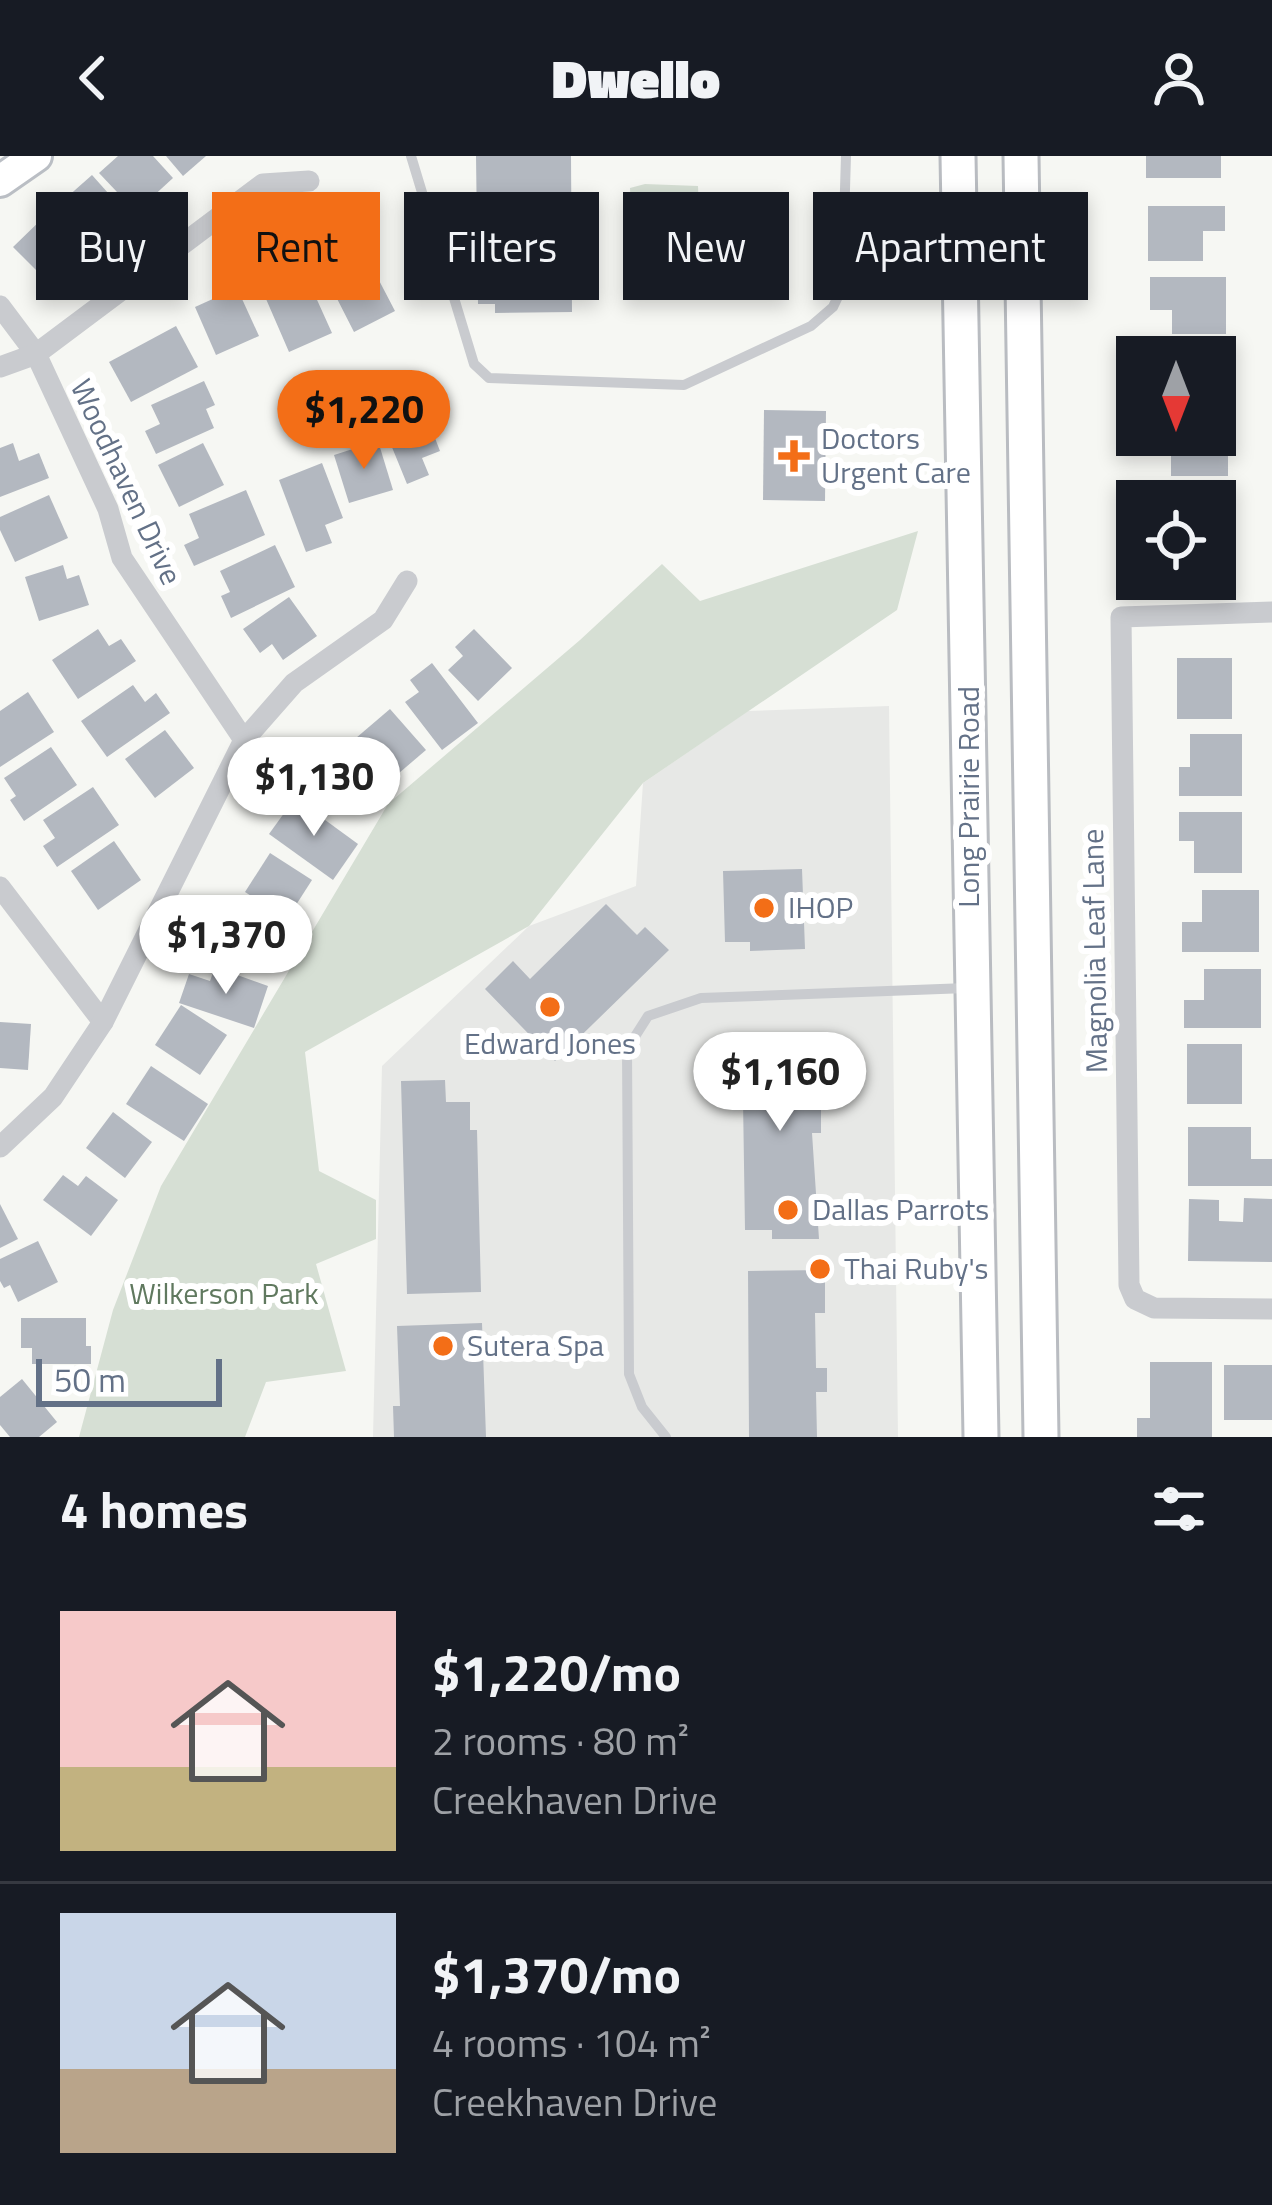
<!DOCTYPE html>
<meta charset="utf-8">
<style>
body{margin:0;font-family:"Titillium Web",sans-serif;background:#20242c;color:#f1f3f6;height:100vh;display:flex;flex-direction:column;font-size:45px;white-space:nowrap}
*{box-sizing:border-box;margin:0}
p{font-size:39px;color:#9ea1a6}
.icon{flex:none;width:66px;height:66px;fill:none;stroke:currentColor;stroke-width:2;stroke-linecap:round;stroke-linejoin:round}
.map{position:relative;height:1281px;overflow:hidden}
.sheet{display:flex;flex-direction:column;background:#171b24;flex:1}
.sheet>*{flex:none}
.guide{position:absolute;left:36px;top:36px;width:1200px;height:108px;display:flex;gap:24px}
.needle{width:78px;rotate:180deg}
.tools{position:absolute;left:1116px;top:180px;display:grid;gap:24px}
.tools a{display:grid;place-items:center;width:120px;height:120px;border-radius:0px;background:#171b24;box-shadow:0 6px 18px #0003;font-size:60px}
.scale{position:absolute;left:36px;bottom:30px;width:186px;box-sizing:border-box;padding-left:12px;border:6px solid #637187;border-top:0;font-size:33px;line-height:42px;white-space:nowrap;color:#637187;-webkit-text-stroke:9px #fff;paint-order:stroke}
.price{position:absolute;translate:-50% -102px;padding:0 27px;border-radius:42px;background:#fff;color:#222;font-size:39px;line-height:78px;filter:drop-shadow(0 3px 6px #0008)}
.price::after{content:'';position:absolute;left:50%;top:72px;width:36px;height:27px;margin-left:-18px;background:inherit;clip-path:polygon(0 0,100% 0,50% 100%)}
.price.on{background:#f36e17;color:#111}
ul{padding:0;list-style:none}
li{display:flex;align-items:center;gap:36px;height:300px;padding:0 60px}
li+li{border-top:3px solid #363941}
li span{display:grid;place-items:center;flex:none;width:336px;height:240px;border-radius:0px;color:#555}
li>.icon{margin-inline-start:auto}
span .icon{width:144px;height:144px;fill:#fffc;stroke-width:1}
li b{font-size:51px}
h2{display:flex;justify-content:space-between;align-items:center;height:144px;padding:0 60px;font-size:51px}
.tag{padding:0 42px;border-radius:0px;background:#171b24;box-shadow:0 6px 18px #0003;font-size:42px;line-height:108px}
.tag.on{background:#f36e17;color:#111}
header{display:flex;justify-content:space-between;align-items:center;height:156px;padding:0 60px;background:#171b24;font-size:54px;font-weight:800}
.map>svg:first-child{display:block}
.built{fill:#e7e8e6}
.green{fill:#d6dfd4}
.building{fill:#b3b8c0}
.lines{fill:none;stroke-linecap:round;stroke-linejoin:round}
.secondary-casing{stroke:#babec4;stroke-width:36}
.primary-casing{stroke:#b9bcc1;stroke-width:39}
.lane{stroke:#c9cbcf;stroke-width:10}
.street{stroke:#c9cbcf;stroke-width:21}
.secondary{stroke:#fff;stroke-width:30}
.primary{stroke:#fff;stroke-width:33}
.poi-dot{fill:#f36e17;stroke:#fff;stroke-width:4.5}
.labels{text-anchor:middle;stroke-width:12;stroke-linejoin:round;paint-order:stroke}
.poi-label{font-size:30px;fill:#637187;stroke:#fff;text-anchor:start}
.street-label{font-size:30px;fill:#637187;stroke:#fff}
.park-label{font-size:30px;fill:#60795f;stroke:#fff}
</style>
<header><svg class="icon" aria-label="back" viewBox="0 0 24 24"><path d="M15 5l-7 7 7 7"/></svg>Dwello<svg class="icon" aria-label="person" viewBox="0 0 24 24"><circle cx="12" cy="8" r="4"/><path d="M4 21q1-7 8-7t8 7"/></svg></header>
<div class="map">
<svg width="1272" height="1281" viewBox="0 0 1272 1281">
<rect width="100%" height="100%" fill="#f6f7f3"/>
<polygon class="built" points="889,550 898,1281 373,1281 382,910 529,770 636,730 643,627 748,555"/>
<g class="green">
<path d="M645,28L698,30L700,83C683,107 675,100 652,91C642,88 642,92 636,81C630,68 631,47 630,32Z"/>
<polygon points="918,375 897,454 643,627 529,770 305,896 319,1015 376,1044 376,1083 316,1108 346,1215 266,1226 245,1281 79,1281 113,1154 161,1030 388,648 580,484 662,408 700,445"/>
</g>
<g class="building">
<polygon points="118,0 153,0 173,22 136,56 99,17"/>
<polygon points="166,0 206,0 183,20"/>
<polygon points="476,0 571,0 572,156 495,157 495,148 478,148"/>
<rect x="1146" y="0" width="75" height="22"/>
<polygon points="92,19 133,65 98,96 57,50"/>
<polygon points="1148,50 1225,50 1225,75 1203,75 1203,105 1148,105"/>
<polygon points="45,60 81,97 60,117 52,109 42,120 13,91"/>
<polygon points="359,86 395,155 354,176 326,121 342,112 335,98"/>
<polygon points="299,104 332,177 289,196 263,136 281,129 275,114"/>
<polygon points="1150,121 1226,121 1226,178 1172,178 1172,154 1150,154"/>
<polygon points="237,132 259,180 216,199 195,151"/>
<polygon points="176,170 198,211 131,246 109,206"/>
<polygon points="1215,200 1228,200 1227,252 1215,252"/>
<polygon points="204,225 215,249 206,253 214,272 156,298 145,275 160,268 151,249"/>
<polygon points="419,241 440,295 422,302 429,319 407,328 378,257"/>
<polygon points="764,254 826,255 825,345 763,344"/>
<polygon points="1215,269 1228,269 1228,320 1171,320 1171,279 1215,279"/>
<polygon points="378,285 393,334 349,347 334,299"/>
<polygon points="13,287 19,305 39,297 49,322 0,341 0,292"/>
<polygon points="203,287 224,329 179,351 158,309"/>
<polygon points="322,307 343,362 325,369 332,387 306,396 279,324"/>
<polygon points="246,334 265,379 194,410 184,389 199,382 189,358"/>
<polygon points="49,339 68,382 15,406 0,374 0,361"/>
<polygon points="1215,342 1229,342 1230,406 1215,406"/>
<polygon points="275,389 295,431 231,462 221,440 230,436 220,415"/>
<polygon points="63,409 67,423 79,419 89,449 39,465 25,421"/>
<polygon points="289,441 317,480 283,504 272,488 260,497 243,473"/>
<polygon points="98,473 109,490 121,483 136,505 78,543 52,504"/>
<polygon points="474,473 512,512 478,545 448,514 463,500 455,491"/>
<rect x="1177" y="502" width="55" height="61"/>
<polygon points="432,507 478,567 442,594 405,546 419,536 410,524"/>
<polygon points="133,529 145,546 156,537 170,557 107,601 81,565"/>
<polygon points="28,536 54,576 0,611 0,555"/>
<polygon points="390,553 426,594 392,623 356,582"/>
<polygon points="165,574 194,612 155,642 125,603"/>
<polygon points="1190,578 1242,578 1242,640 1179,640 1179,611 1190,611"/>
<polygon points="339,589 372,622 341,653 307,620"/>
<polygon points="51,591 77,629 24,665 10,644 16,640 4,622"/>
<polygon points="93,631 119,669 57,711 43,690 55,682 43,664"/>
<polygon points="295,642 358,688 333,724 269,678"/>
<polygon points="1179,656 1242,656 1242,717 1194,717 1194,685 1179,685"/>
<polygon points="114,685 141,724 98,754 71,715"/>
<polygon points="270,697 312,724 287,763 245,736"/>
<polygon points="802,713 805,793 750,795 750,786 725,786 723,715"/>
<polygon points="1202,734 1259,734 1259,796 1182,796 1182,766 1202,766"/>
<polygon points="244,746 290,779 263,817 216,783"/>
<polygon points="606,748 637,779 645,771 669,794 555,905 485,833 513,805 530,823"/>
<polygon points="215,811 268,830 254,872 179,847 189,818 210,825"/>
<polygon points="1204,813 1261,813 1261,872 1184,872 1184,844 1204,844"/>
<polygon points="181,849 227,879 200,919 155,889"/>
<polygon points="0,866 31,868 28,914 0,912"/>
<polygon points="820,877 821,897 811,897 812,950 821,950 821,977 812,977 819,1083 772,1083 772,1074 745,1074 742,878"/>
<rect x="1187" y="888" width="55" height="60"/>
<polygon points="151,910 208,948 184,985 126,948"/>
<polygon points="445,924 446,946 470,946 470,974 477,974 481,1136 407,1138 401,925"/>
<polygon points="113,956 152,986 125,1022 86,992"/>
<polygon points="1188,971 1251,971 1251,1003 1272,1003 1272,1030 1188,1030"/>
<polygon points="63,1019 78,1030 86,1020 118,1044 91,1080 43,1044"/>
<polygon points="1244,1042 1272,1043 1272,1106 1188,1105 1189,1043 1219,1044 1219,1065 1243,1066"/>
<polygon points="0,1048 18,1083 0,1092"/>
<polygon points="38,1085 58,1126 18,1146 10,1129 4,1132 0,1125 0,1103"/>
<polygon points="825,1114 825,1157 815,1157 816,1212 827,1212 827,1236 816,1236 817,1281 749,1281 748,1115"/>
<polygon points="21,1162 86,1162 86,1190 91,1190 91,1208 32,1208 32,1192 21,1192"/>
<polygon points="482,1167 486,1281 394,1281 393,1250 400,1250 397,1170"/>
<polygon points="1150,1206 1212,1206 1212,1281 1137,1281 1137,1262 1150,1262"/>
<rect x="1224" y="1209" width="48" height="55"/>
<polygon points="22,1223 57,1266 39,1281 10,1281 0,1269 0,1241"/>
</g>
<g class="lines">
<g class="secondary-casing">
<polyline id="secondary" points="0,25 36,0"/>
</g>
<g class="primary-casing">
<g id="primary">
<polyline points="958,0 981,1281"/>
<polyline points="1021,0 1041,1281"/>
</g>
</g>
<g class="lane">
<polyline points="411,0 474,208 489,222 684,229 811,170 833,151 842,132 846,0"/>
<polyline points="843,75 954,76"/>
<polyline points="666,1281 642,1251 629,1218 627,893 648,860 701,842 967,832"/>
</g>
<g class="street">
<polyline points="0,150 36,198 108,353 122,402 244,584"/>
<polyline points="0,211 36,198 263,28 309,25"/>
<polyline points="1272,456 1121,461 1129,1129 1135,1143 1154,1152 1272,1153"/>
<polyline points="0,731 103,866"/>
<polyline points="0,991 53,941 103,866 244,584 294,527 383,464 407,425"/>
</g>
<use href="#secondary" class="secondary"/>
<use href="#primary" class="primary"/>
</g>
<g class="poi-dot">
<path d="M788 282h12v12h12v12h-12v12h-12v-12h-12v-12h12z"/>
<circle cx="764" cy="752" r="12"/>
<circle cx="550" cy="851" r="12"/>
<circle cx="788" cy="1054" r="12"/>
<circle cx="820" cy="1113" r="12"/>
<circle cx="443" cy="1190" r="12"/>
</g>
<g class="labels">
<g class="poi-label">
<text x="821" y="293">Doctors<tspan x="821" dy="34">Urgent Care</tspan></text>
<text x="788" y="762">IHOP</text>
<text x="550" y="898" text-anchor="middle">Edward Jones</text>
<text x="812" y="1064">Dallas Parrots</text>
<text x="844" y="1123">Thai Ruby's</text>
<text x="467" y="1200">Sutera Spa</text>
</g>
<g class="street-label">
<text transform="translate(126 326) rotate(65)" y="10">Woodhaven Drive</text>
<text transform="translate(969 641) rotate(-90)" y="10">Long Prairie Road</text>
<text transform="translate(1095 795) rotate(-91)" y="10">Magnolia Leaf Lane</text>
</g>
<g class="park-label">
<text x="224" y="1148">Wilkerson Park</text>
</g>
</g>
</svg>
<div class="tools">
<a><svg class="needle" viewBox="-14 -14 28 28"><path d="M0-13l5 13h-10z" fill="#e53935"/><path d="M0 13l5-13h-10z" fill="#9ea1a6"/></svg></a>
<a><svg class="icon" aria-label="locate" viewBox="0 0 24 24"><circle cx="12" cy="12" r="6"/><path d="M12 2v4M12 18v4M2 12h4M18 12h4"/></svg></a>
</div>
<div class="scale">50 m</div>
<b class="price on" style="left:364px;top:316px">$1,220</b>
<b class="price" style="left:314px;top:683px">$1,130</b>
<b class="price" style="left:226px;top:841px">$1,370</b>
<b class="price" style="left:780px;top:978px">$1,160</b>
<div class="guide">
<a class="tag">Buy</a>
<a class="tag on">Rent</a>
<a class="tag">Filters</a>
<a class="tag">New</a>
<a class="tag">Apartment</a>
</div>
</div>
<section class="sheet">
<h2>4 homes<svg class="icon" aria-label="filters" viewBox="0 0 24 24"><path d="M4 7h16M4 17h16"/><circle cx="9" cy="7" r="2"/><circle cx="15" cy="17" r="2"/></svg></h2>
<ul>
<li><span style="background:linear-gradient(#f6c9c9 65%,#c2b280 0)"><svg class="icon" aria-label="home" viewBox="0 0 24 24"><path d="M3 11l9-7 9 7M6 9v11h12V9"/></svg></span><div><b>$1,220/mo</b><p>2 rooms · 80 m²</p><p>Creekhaven Drive</p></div></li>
<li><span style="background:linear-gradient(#c9d6e8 65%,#b9a48a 0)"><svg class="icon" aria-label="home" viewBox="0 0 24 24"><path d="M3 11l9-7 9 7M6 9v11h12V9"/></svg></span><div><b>$1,370/mo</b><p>4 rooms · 104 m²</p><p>Creekhaven Drive</p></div></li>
</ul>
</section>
